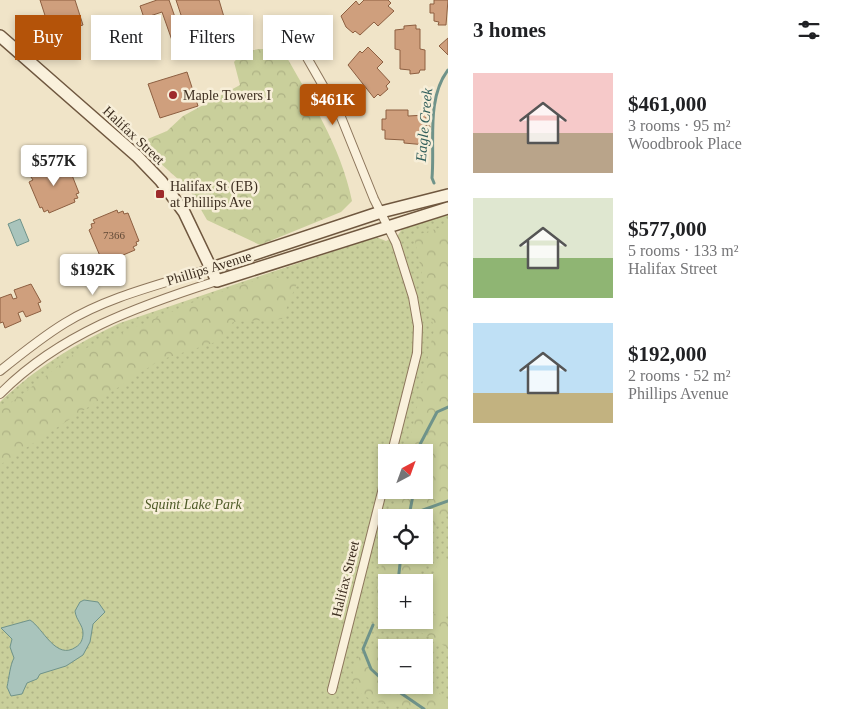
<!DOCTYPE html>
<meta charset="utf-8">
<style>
body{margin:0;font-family:"Times New Roman",serif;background:#f6f6f6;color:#202124;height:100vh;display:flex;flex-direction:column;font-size:19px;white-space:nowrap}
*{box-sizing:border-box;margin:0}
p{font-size:16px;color:#757577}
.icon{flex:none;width:28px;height:28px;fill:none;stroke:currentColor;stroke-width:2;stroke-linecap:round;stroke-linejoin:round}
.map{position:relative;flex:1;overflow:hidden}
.panel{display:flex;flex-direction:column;background:#fff;width:400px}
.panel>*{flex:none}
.top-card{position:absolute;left:15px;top:15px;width:358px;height:45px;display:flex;gap:10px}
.needle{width:32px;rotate:41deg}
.buttons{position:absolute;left:378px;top:444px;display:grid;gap:10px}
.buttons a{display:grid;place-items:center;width:55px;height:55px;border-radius:0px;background:#fff;box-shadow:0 2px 8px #0003;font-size:25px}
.price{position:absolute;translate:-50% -42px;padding:0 11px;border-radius:5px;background:#fff;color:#222;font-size:16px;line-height:32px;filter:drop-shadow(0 1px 2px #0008)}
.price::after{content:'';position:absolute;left:50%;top:30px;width:15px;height:11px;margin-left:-8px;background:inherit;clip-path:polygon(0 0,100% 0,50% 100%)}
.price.selected{background:#b45309;color:#fff}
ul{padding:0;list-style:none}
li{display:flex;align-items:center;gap:15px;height:125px;padding:0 25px}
li span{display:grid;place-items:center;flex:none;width:140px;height:100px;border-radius:0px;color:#555}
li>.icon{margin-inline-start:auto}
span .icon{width:60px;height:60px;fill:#fffc;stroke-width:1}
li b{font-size:21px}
h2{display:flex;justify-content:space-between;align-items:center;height:60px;padding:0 25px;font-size:21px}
.pill{padding:0 18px;border-radius:0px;background:#fff;box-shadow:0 2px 8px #0003;font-size:18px;line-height:45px}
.pill.selected{background:#b45309;color:#fff}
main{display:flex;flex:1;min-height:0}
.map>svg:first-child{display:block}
.grass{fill:url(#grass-dots);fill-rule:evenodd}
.forest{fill:url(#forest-crowns)}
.pitch{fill:#c9cf9b}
.water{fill:#a9c4bc;stroke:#6f938a}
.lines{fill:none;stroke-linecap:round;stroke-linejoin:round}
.stream{stroke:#6f938a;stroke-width:3}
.building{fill:#cf9f7d;stroke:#8d5f41}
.street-casing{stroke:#8d765c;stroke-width:10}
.secondary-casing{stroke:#6f573f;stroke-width:14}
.street{stroke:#faf1dc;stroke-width:8}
.secondary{stroke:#faf1dc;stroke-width:11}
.poi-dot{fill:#9e2a2b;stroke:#f7eed8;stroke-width:2}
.labels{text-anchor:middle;stroke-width:5;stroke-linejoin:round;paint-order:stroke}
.number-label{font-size:11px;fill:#624a37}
.poi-label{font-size:14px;fill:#3d2e20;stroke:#f7eed8;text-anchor:start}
.street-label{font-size:14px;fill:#3d2e20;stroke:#f7eed8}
.park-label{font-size:14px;font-style:italic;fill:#4d5a26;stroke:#f7eed8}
.water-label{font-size:15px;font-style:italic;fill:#2f5d5a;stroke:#f7eed8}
</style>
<main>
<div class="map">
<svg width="448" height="709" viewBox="0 0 448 709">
<defs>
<pattern id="grass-dots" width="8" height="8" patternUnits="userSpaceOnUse" patternTransform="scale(1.25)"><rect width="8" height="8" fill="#c9cf9b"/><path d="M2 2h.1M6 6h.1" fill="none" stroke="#aeb285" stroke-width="1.8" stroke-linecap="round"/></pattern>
<pattern id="forest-crowns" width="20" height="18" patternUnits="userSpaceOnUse" patternTransform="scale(1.25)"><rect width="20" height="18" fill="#c9cf9b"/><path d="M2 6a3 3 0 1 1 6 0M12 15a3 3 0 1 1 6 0" fill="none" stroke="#aeb285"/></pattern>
</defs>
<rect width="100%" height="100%" fill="#f0e4c8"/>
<path class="grass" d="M448,213V709H0V402L4,398C39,366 77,343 120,323L376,237L386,241L398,235L402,229ZM386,452H424V490H386ZM386,518H424V555H386ZM386,582H424V620H386ZM386,648H424V685H386Z"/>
<g class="forest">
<path d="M260,49H282C309,97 341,146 352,201L341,212L260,245L207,220L189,189L138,143L167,131L183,116L240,85L234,62L243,52Z"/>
<polygon points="448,225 448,515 435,526 424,554 424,518 392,517 399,490 424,490 424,452 407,452 434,330 414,236"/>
<polygon points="269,276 298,281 282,319 233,322 222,340 160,360 0,465 0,411 77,352 203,298"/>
<polygon points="386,546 386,555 423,555 418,582 386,582 386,613 373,605"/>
<polygon points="424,610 448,619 448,648 399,620 424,620"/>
<path d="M376,649L386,651V685H424V680L448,700V709C409,709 336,709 356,659Z"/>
</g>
<polygon class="pitch" points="439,558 448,561 448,616 424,608"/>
<g class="water">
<polygon points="20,219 29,241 17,246 8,224"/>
<path d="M84,600L98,602L105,612L93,624L90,642L83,655L66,666L40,674L37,679L27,683L22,694L11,696L7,687C9,678 10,665 14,658L10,647L12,639L1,628L30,620C43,628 56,661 76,647C81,644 83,639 83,633C83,625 76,620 75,611L80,602Z"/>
</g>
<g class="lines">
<g class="stream">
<path d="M434,183L432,178C435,143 426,99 448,70"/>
<polyline points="416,452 437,412 448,407"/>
<polyline points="409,515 448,501"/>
<polyline points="409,516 414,490"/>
<polyline points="398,582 401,555"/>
<polyline points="381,613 386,603"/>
<polyline points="373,625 363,649 371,669 386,683"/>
<polyline points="389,685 424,709"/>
</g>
</g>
<g class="building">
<polygon points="40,0 75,0 83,25 51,34"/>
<polygon points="157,0 169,0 184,43 174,46 162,12 144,18 140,6"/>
<polygon points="176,0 219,0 224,17 186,30"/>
<polygon points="364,0 388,0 391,3 388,6 394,11 378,26 374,22 360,35 355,31 353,33 346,27 341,16 356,1 359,5"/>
<polygon points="434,0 448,0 446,25 438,25 439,22 434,21 434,13 430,13 430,4 434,4"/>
<polygon points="416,25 416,29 420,29 420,49 425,50 425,70 420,70 419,73 410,74 410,70 400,69 400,50 395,49 395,30 404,29 404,26"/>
<polygon points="448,38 448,55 439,46"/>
<polygon points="368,47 383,62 377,68 390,82 386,86 388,89 380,96 378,94 374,98 348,65 360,51 362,53"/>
<polygon points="187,72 198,106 160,118 148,84"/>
<polygon points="386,110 408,110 408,116 426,115 426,126 430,126 426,145 404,143 404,140 385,139 385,130 382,130 382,119 386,119"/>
<polygon points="57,162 58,165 63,163 64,167 68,165 79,193 76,194 78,198 74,199 75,202 49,213 48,210 44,212 42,207 40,208 29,182 33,180 31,177 35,175 34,172"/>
<polygon points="117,210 118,213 123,211 124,214 128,213 139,241 136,242 137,245 133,247 135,250 109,261 108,258 104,260 102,255 100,256 89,230 92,228 91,224 95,223 93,220"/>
<polygon points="31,284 41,302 38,303 41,311 26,317 23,311 18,313 21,321 5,328 3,322 0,323 0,298 11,294 13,299 17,298 14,290"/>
</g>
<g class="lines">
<g class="street-casing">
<g id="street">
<polyline points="286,21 341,117 374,199 396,243 413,297 418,326 417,353 392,452"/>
<path d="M0,371C21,354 42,337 65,323C109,296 163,284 212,268"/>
<path d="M0,394C59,334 138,306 217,281"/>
<polyline points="332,690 386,476"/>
</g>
</g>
<g class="secondary-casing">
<g id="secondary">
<polyline points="0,36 137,156 161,181 184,212 217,281 448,208"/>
<polyline points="212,268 381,212 448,195"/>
</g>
</g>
<use href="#street" class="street"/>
<use href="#secondary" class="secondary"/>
</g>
<g class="poi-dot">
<circle cx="173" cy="95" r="5"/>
<rect x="155" y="189" width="10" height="10" rx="2.5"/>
</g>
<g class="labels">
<g class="number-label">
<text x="114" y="239">7366</text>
</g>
<g class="poi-label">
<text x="183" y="100">Maple Towers I</text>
<text x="170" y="191">Halifax St (EB)<tspan x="170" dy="16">at Phillips Ave</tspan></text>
</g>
<g class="street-label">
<text transform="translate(134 135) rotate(43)" y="5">Halifax Street</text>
<text transform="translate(209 268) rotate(-17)" y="5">Phillips Avenue</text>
<text transform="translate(345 579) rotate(-76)" y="5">Halifax Street</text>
</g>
<g class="park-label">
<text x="193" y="509">Squint Lake Park</text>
</g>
<g class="water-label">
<text transform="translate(424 125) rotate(-85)" y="5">Eagle Creek</text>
</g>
</g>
</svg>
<div class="buttons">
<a><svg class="needle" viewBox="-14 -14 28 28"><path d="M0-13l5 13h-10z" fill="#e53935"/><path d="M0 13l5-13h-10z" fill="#757577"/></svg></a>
<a><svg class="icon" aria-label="locate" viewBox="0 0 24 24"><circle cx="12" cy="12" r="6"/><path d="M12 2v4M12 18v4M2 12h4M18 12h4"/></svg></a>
<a>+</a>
<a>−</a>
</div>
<b class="price selected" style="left:333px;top:126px">$461K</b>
<b class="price" style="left:54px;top:187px">$577K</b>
<b class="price" style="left:93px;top:296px">$192K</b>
<div class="top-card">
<a class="pill selected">Buy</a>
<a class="pill">Rent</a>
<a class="pill">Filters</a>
<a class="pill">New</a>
</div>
</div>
<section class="panel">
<h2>3 homes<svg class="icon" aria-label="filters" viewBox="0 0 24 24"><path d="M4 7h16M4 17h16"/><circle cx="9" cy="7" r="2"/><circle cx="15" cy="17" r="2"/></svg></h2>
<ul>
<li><span style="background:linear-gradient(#f6c9c9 60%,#b9a48a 0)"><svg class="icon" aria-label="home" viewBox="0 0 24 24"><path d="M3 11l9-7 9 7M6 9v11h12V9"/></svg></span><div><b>$461,000</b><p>3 rooms · 95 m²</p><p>Woodbrook Place</p></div></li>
<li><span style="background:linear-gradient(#dfe7d0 60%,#8fb573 0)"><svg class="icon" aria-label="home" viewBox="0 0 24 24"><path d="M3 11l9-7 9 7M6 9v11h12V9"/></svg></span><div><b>$577,000</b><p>5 rooms · 133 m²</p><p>Halifax Street</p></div></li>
<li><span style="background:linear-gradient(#bfe0f5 70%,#c2b280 0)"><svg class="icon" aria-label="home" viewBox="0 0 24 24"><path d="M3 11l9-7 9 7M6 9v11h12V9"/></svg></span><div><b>$192,000</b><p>2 rooms · 52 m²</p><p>Phillips Avenue</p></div></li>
</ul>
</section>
</main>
